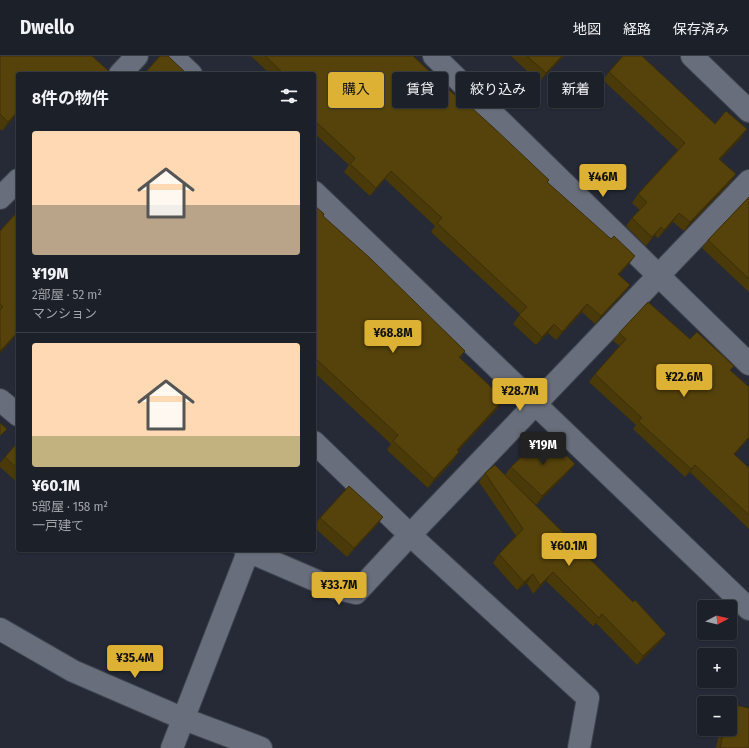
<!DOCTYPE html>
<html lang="ja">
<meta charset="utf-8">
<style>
body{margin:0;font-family:"Fira Sans Condensed","Noto Sans JP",sans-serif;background:#252830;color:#f1f3f6;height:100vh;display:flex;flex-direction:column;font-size:15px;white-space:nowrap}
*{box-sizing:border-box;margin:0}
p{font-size:13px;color:#a0a3a8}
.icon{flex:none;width:22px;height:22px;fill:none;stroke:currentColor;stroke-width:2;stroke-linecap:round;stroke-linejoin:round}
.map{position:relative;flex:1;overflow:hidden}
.sheet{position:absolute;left:16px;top:16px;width:300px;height:480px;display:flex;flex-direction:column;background:#1c2028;border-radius:4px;box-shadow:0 1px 3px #0004,0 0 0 1px #3a3e45}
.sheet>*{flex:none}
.hud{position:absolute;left:328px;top:16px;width:361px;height:36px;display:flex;gap:8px}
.needle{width:26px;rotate:83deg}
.fabs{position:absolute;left:697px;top:544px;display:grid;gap:8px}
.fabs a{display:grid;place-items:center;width:40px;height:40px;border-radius:4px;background:#1c2028;box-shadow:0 1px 3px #0004,0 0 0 1px #3a3e45;font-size:20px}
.price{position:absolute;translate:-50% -34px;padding:0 9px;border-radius:4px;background:#ddb133;color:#111;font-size:13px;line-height:26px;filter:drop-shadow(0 1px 2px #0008)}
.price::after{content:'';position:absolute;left:50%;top:24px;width:12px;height:9px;margin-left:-6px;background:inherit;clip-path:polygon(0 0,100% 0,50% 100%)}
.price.selected{background:#222;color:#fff}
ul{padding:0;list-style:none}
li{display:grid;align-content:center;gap:8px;height:212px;padding:0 16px}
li+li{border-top:1px solid #3a3e45}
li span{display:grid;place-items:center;height:124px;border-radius:4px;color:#555}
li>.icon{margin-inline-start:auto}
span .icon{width:72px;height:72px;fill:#fffc;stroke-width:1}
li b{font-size:17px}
h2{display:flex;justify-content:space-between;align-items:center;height:48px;padding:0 16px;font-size:17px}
.chip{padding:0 14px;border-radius:4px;background:#1c2028;box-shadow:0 1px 3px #0004,0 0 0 1px #3a3e45;font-size:14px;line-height:36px}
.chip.selected{background:#ddb133;color:#111}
header{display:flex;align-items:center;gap:24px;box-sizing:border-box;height:56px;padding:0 20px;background:#1c2028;border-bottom:1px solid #3a3e45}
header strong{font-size:19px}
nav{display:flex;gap:22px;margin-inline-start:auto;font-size:14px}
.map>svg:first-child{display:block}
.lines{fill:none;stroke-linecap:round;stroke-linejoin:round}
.pedestrian-casing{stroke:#40454f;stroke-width:24}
.minor-casing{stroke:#40454f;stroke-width:24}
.pedestrian{stroke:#686e7c;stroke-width:22}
.minor{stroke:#686e7c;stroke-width:22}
.wall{fill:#4a3a09}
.shaded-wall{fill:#3c2f08}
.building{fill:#56430b;stroke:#3c2f08}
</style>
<header>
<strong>Dwello</strong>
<nav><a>地図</a><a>経路</a><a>保存済み</a></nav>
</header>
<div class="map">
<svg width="749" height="692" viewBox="0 0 749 692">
<rect width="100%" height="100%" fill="#252a36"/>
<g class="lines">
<g class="pedestrian-casing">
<g id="pedestrian">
<polyline points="410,479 749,125"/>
<polyline points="172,692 248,496"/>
</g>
</g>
<g class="minor-casing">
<g id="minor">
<polyline points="172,0 191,18"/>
<polyline points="434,0 749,308"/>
<polyline points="692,0 749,55"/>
<polyline points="120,18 137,0"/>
<polyline points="314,136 749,553"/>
<polyline points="0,142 18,124"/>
<polyline points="0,344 18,359"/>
<polyline points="314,386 410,479 588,642 579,692"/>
<polyline points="245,494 331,531 356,537 410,479"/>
<polyline points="0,573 73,615 184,663 261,692"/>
</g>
</g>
<use href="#pedestrian" class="pedestrian"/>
<use href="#minor" class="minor"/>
</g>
<g class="wall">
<polygon points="0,0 18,18 18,57 2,75 0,73"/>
<polygon points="251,0 413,0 547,126 629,208 619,219 630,229 624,237 595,268 582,256 556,284 548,277 536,289 513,268 520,258 431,176 435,170 385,123 370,140 344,116 349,109 314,77 314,18 270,18"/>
<polygon points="511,0 564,0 539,26"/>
<polygon points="609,16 715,68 741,82 720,104 736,118 730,127 684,175 673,166 658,182 655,179 646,190 626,170 632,162 640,154 632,147 638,138 678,94 603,24"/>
<polygon points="749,141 749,236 702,192 708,184"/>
<polygon points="314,149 323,160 465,295 460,302 498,352 458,395 453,405 428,432 387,394 391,388 314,316"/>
<polygon points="18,155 18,277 0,297 0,175"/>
<polygon points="619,277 690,283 730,314 735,399 749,412 749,473 690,416 685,421 633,373 636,369 589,326 595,318 620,290 613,285"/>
<polygon points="18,386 18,427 0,411 0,407 5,401"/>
<polygon points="511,411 568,416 536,449 518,432 633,546 666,578 660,586 637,609 596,567 593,570 546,525 533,538 527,527 517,534 493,507 499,498 516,480 479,426 485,417 505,419"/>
<polygon points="383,461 376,470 347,501 314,471 314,470 320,462"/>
<polygon points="720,673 730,673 749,692 716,692"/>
</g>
<g class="shaded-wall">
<polygon points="562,0 564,0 539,26 546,17"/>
<polygon points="18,55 18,57 2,75 8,66"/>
<polygon points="747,73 741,82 713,111 719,103"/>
<polygon points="391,115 385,123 370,140 376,132"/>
<polygon points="736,118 730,127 684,175 690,166"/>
<polygon points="679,157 673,166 658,182 664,174"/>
<polygon points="661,171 655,179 646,190 652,181"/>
<polygon points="635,200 629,208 612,226 618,218"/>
<polygon points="630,229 624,237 595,268 601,260"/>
<polygon points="587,248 582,256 556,284 562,276"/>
<polygon points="554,268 548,277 536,289 542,281"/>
<polygon points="18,276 18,277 0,297 0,295"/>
<polygon points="504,343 498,352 451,403 457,394"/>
<polygon points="749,381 749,383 728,406 734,398"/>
<polygon points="459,396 453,405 428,432 434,423"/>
<polygon points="575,408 568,416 536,449 542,440"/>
<polygon points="695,409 690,416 685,421 691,413"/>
<polygon points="383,461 376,470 347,501 354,492"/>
<polygon points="553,516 546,525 533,538 540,529"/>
<polygon points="533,518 527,527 517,534 524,526"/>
<polygon points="602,558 596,567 593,570"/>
<polygon points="666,578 660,586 637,609 643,600"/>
</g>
<g class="building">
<polygon points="0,0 92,0 112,18 18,18 18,55 8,66 0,58"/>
<polygon points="160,0 168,0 187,18 144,18"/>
<polygon points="265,0 413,0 460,44 461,42 494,72 549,124 547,126 611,183 614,180 635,200 618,218 630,229 601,260 587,248 562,276 554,268 542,281 519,259 527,251 437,167 442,162 391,115 376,132 350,108 355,102 314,64 314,18 284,18"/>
<polygon points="527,0 562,0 546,17"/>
<polygon points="623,0 642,0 715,68 726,55 747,73 719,103 736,118 690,166 679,157 664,174 661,171 652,181 632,162 647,146 638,138 685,87 609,16"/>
<polygon points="749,141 749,223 708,184"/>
<polygon points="314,149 324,158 323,160 370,202 465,295 459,301 504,343 457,394 459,396 434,423 393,385 398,379 314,301"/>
<polygon points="18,155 18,276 0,295 0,254 3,251 0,248 0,175"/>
<polygon points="648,246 690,283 697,276 734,310 730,314 749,331 749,381 734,398 749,412 749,459 695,409 691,413 638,365 642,362 595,318 626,283 619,277"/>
<polygon points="0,367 7,373 0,380"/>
<polygon points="545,379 575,408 542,440 511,411"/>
<polygon points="18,386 18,413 5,401"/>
<polygon points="495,409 633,546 635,544 666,578 643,600 602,558 599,562 553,516 540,529 533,518 524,526 499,498 523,473 485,417"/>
<polygon points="349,430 383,461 354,492 320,462"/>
<polygon points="730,648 749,652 749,692 720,692 724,673 730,673"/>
</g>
</svg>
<div class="fabs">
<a><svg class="needle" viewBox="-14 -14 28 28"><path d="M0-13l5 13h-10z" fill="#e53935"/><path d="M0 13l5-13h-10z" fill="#a0a3a8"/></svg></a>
<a>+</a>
<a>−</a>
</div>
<b class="price" style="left:603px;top:142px">¥46M</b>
<b class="price" style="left:393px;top:298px">¥68.8M</b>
<b class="price" style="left:684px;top:342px">¥22.6M</b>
<b class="price" style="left:520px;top:356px">¥28.7M</b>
<b class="price selected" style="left:543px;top:410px">¥19M</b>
<b class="price" style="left:569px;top:511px">¥60.1M</b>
<b class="price" style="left:339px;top:550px">¥33.7M</b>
<b class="price" style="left:135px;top:623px">¥35.4M</b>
<div class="hud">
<a class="chip selected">購入</a>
<a class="chip">賃貸</a>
<a class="chip">絞り込み</a>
<a class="chip">新着</a>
</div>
<section class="sheet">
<h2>8件の物件<svg class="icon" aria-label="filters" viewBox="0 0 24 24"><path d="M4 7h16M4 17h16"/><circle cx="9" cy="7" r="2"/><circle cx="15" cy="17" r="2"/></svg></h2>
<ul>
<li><span style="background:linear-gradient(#ffd9b3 60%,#b9a48a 0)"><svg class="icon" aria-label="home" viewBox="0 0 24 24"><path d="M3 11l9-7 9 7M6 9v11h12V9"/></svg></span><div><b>¥19M</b><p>2部屋 · 52 m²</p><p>マンション</p></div></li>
<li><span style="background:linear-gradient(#ffd9b3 75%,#c2b280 0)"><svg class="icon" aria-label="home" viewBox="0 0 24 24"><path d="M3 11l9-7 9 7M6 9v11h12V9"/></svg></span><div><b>¥60.1M</b><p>5部屋 · 158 m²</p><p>一戸建て</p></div></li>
</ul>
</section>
</div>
